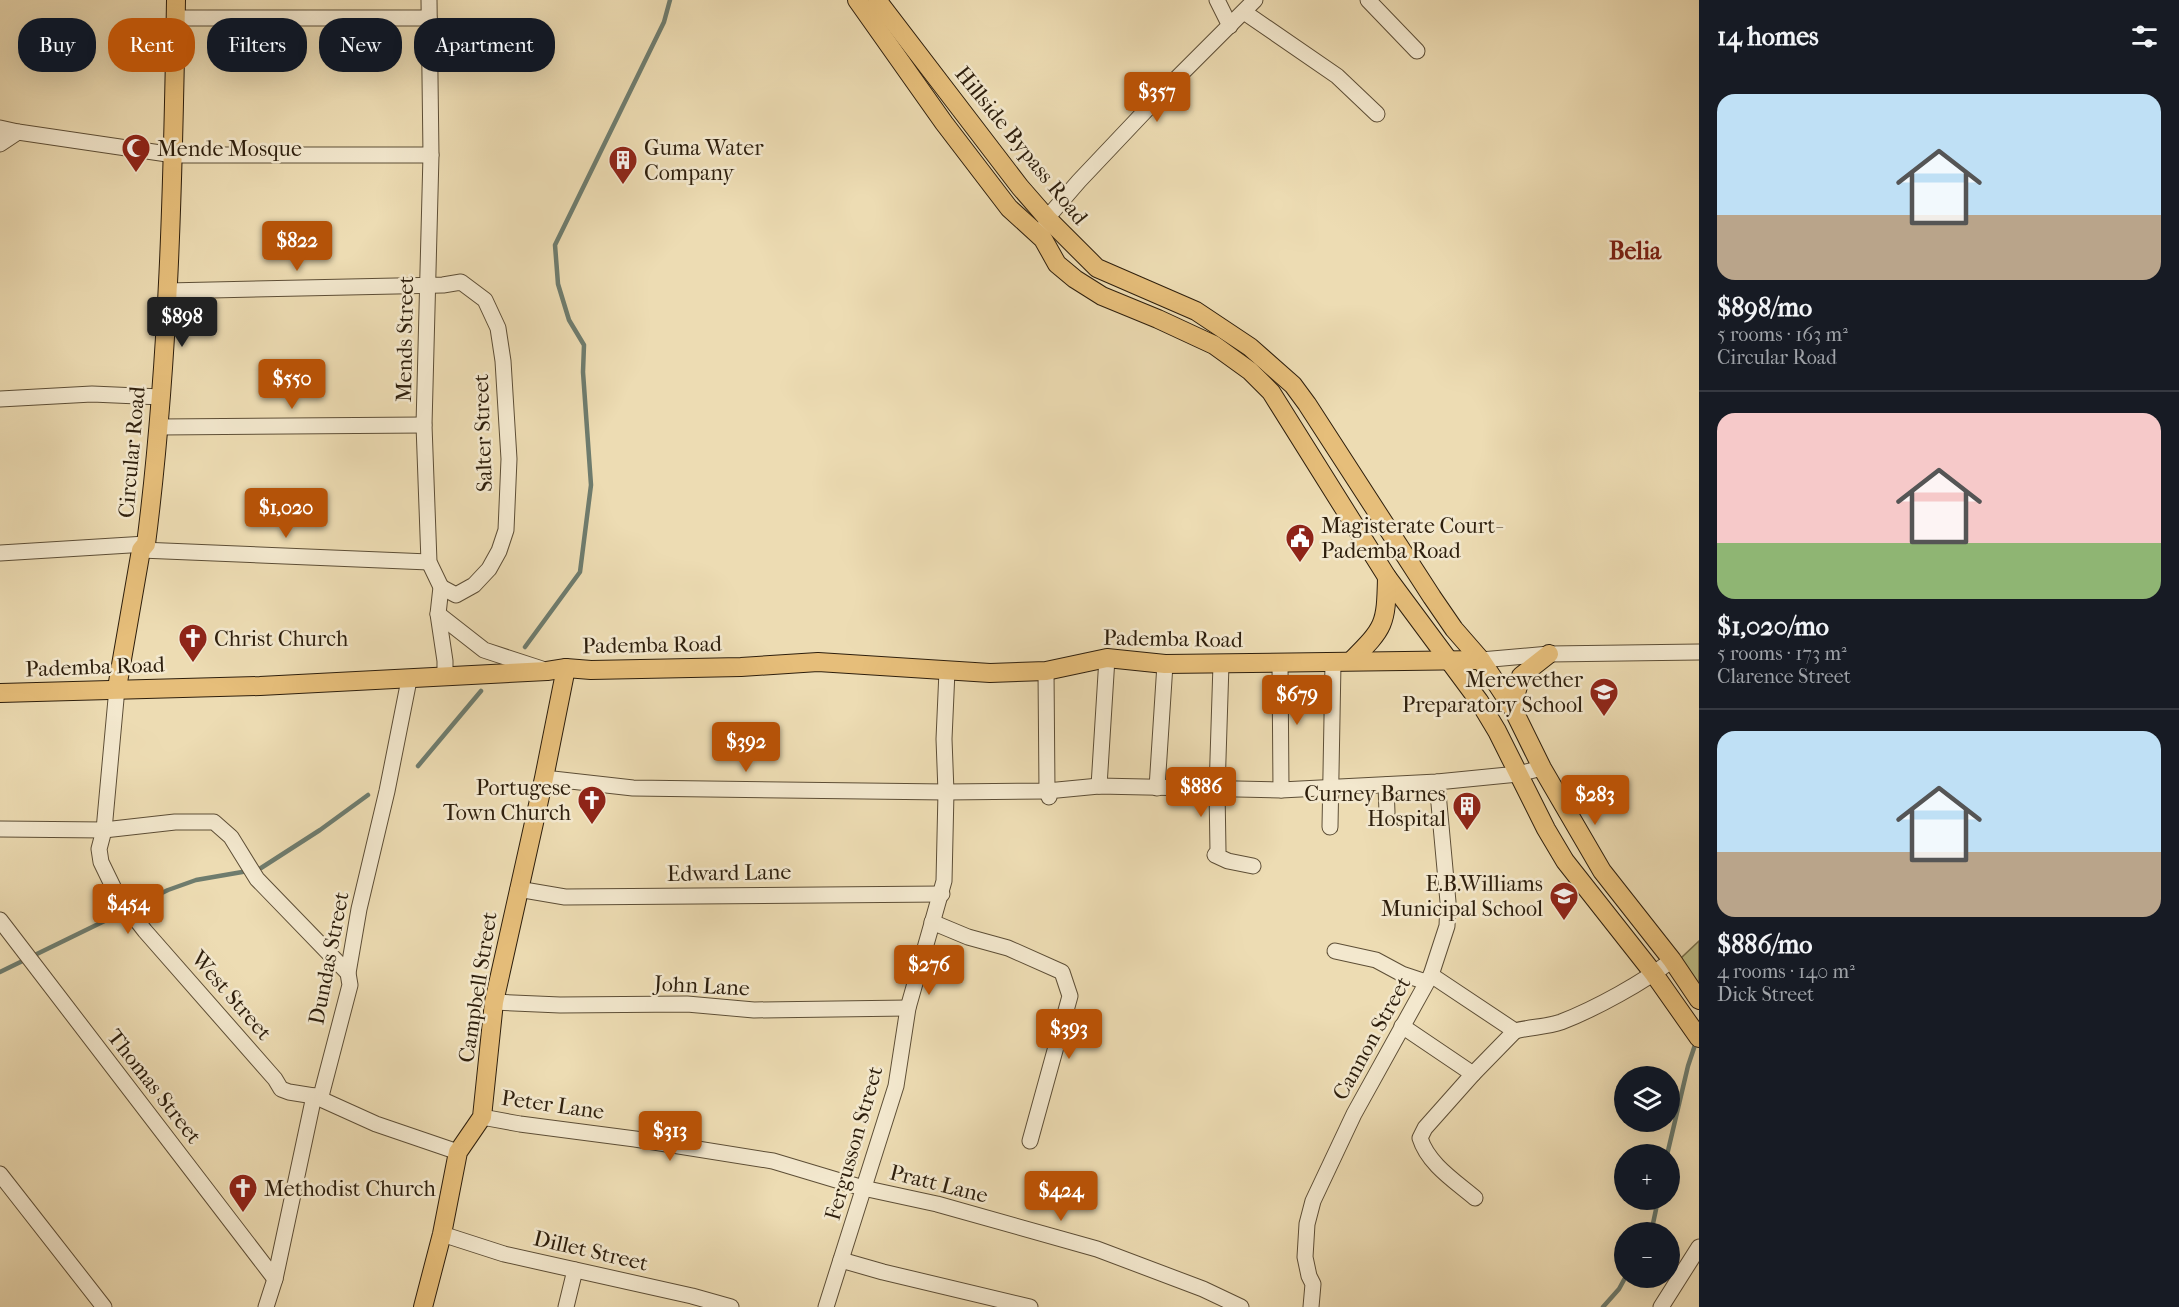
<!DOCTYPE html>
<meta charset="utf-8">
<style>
body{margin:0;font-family:"IM FELL French Canon",serif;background:#242831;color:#f1f3f6;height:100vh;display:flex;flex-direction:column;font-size:22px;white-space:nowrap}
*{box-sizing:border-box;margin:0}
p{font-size:20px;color:#9ea1a6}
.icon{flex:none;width:33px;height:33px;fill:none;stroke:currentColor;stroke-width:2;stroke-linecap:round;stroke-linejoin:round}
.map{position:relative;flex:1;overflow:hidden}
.drawer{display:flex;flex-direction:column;background:#171b24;width:480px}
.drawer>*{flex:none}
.top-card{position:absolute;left:18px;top:18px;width:570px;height:54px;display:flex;gap:12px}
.tools{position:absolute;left:1614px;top:1066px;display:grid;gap:12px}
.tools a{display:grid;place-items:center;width:66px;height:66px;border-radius:50%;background:#171b24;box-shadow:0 6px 24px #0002;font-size:30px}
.price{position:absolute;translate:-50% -51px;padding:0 14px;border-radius:6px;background:#b45309;color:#fff;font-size:20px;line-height:39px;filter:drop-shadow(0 2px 3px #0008)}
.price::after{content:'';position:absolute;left:50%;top:36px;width:18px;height:14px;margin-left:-9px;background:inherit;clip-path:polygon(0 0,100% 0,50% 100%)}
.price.on{background:#222;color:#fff}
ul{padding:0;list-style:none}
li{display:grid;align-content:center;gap:12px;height:318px;padding:0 18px}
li+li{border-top:2px solid #363941}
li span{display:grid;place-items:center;height:186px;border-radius:18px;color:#555}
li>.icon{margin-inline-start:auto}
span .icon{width:108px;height:108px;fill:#fffc;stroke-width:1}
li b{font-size:26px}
h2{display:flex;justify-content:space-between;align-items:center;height:72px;padding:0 18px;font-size:26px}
.pill{padding:0 21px;border-radius:24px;background:#171b24;box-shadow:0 6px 24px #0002;font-size:21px;line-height:54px}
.pill.on{background:#b45309;color:#fff}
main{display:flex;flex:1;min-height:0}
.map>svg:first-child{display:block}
.green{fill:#bebf88;stroke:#766e4a;stroke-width:1.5}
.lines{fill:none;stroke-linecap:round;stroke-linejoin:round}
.stream{stroke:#6e7c6e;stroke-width:4.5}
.minor-casing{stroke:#5d4e36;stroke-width:17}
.major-casing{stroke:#2d1e0c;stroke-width:20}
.minor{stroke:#f3e8ce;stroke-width:15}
.major{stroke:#e6be7a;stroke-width:18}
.labels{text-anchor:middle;stroke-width:5;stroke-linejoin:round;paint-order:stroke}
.street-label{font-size:22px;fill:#2d1e0c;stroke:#f3e8ce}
.poi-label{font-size:22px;fill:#2d1e0c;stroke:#f3e8ce;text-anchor:start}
.neighbourhood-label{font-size:24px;font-weight:bold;fill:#7a1f14;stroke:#f3e8ce}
</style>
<main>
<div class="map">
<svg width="1699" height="1307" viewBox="0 0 1699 1307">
<rect width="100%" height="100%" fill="#eddcb3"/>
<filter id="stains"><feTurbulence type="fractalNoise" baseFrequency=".00333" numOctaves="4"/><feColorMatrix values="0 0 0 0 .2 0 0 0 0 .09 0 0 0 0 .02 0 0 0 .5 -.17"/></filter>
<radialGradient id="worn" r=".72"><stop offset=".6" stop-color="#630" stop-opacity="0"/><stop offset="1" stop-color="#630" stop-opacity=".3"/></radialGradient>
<polygon class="green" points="1699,941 1699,991 1680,959"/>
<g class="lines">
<g class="stream">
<polyline points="525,647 580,572 591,485 583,372 584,345 569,320 558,284 555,245 664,22 670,0"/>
<polyline points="418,766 481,691"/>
<polyline points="256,870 261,868 320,830 368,795"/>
<polyline points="0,972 168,890 196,880 248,871"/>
<polyline points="1667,1155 1688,1066 1696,1042"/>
<polyline points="1651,1233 1658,1200"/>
<polyline points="1603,1307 1619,1289 1625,1278"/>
</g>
<g class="minor-casing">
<g id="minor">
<polyline points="429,0 431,155 424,425 429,562 441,587 438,614 445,661 445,676"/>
<polyline points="1217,0 1230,26"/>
<polyline points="1368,0 1417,51"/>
<polyline points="1244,12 1337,76 1377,114"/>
<polyline points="175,18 429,18"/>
<polyline points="0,128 18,132 174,155 431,155"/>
<polyline points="0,144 18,132"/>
<polyline points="1045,227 1047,218 1079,181 1167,88 1255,0"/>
<polyline points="167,291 443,285 461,282 485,300 498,328 503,361 509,459 506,530 499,551 489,569 474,585 456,595 441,587"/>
<polyline points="0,399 92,394 161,397"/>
<polyline points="160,427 424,425"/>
<polyline points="141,550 429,562"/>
<polyline points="0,553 146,544"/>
<polyline points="438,614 484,650 542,669"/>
<polyline points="1481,660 1549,654 1699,652"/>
<polyline points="1280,663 1281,790"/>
<polyline points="1221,664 1217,790 1218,851 1215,855 1228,861 1253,866"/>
<polyline points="1046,671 1047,791 1049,797"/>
<polyline points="117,688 104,830 99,849 101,862 117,895 145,931 275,1079 281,1089 289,1092 314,1096 376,1124 458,1152"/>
<polyline points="544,778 633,788 946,792 1047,791 1099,786 1281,790 1437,782 1518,774 1542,768"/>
<polyline points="1386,785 1387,813"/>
<polyline points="1099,786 1107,658"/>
<polyline points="1157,788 1165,664"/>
<polyline points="1330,827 1333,663"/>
<polyline points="0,829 104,830 175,822 214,822 231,837 257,879 348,973"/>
<polyline points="518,889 565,897 942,894"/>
<polyline points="0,920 275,1279"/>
<polyline points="932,922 968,937 1008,948 1062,972 1070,996 1030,1141"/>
<polyline points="1335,951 1376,960 1402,974 1426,982"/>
<path d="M1431,975L1515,1031C1530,1027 1547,1027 1561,1022C1595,1009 1644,982 1672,960"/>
<polyline points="494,1002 560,1005 687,1004 754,1010 908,1008"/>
<path d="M1402,1026L1473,1074L1425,1128L1420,1138C1428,1164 1455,1181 1475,1198"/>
<polyline points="1473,1074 1515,1031"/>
<polyline points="482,1117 520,1124 635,1139 773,1161 863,1188 937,1204 1097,1249 1203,1289 1241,1307"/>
<polyline points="0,1174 104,1307"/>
<polyline points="442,1234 504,1254 692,1296 731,1307"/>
<polyline points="841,1260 883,1272 1030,1307"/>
<polyline points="266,1307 275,1279 314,1096 321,1096 350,985 348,973 359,909 387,791 409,680"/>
<polyline points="566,1307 575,1270"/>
<polyline points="826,1307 896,1086 908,1008 944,881 946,792 944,739 947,671"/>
<polyline points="1311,1307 1313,1284 1309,1276 1305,1257 1307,1224 1313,1201 1354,1114 1431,975 1447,926 1448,902 1437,782"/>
<polyline points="1661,1307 1699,1247"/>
</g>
</g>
<g class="major-casing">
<g id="major">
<polyline points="857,0 944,123 1009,208 1043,239 1057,264 1075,279 1102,296 1158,319 1214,345 1250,371 1271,392 1387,577 1479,701 1497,731 1546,829 1565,861 1654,974 1699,1038"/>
<polyline points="877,0 1020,187 1047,218 1097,268 1196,311 1250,347 1293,385 1307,404 1432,597 1454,629 1481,660 1512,707 1542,768 1602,871 1672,960 1699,1000"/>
<path d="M1351,661C1385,627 1386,625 1387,577"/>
<path d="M117,688L141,550L146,544C169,364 173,182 176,0"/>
<polyline points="0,693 260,686 547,671 566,668 591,670 741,667 818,662 990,673 1046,671 1107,658 1165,664 1481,660"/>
<polyline points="1512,707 1521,676 1549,654"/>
<polyline points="423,1307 442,1234 458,1152 482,1117 494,1002 544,778 566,668"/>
</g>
</g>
<use href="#minor" class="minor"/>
<use href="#major" class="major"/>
</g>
<defs>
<g id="mosque-pin" transform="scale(1.5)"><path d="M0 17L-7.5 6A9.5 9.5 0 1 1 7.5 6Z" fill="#8f2418" stroke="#f3e8ce"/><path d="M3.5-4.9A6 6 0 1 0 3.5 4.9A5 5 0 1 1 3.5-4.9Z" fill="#fff"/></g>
<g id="building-pin" transform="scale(1.5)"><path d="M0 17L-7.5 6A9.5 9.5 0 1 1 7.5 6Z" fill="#8f2418" stroke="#f3e8ce"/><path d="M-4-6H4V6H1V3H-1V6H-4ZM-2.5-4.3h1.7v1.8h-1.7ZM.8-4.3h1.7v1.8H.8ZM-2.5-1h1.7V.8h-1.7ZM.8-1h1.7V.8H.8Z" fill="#fff"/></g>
<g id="civic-pin" transform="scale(1.5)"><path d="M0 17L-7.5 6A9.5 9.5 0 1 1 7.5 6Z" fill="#8f2418" stroke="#f3e8ce"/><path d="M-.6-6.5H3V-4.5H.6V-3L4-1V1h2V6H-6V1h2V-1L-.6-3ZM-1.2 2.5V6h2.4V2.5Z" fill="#fff"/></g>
<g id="church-pin" transform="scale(1.5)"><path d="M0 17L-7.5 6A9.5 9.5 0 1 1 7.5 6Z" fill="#8f2418" stroke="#f3e8ce"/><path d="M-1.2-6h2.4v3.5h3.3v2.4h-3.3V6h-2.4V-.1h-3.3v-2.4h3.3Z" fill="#fff"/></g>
<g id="school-pin" transform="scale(1.5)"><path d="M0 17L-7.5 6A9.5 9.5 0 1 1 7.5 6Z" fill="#8f2418" stroke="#f3e8ce"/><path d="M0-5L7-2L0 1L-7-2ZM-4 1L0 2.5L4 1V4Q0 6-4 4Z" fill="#fff"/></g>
</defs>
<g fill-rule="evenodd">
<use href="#mosque-pin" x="136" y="148"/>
<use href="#building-pin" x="623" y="160"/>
<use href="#civic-pin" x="1300" y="538"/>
<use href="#church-pin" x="193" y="638"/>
<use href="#school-pin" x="1604" y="692"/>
<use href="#church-pin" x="592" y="800"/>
<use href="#building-pin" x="1467" y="806"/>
<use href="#school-pin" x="1564" y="896"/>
<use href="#church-pin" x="243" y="1188"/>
</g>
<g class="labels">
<g class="street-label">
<text transform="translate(1022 145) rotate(51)" y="8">Hillside Bypass Road</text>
<text transform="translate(404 339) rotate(-89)" y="8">Mends Street</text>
<text transform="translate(482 433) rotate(-92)" y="8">Salter Street</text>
<text transform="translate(131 452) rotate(-85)" y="8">Circular Road</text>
<text transform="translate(1173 638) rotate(1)" y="8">Pademba Road</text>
<text transform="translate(652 644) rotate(-1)" y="8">Pademba Road</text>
<text transform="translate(95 666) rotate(-2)" y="8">Pademba Road</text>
<text transform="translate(729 872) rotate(-1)" y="8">Edward Lane</text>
<text transform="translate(328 958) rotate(-79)" y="8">Dundas Street</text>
<text transform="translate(702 985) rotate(3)" y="8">John Lane</text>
<text transform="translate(477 987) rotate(-81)" y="8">Campbell Street</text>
<text transform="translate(232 995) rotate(49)" y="8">West Street</text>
<text transform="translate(1371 1038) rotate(-61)" y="8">Cannon Street</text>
<text transform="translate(155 1086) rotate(52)" y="8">Thomas Street</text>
<text transform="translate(553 1104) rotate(8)" y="8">Peter Lane</text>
<text transform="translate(853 1143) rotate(-74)" y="8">Fergusson Street</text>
<text transform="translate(939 1183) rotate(14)" y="8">Pratt Lane</text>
<text transform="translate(591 1250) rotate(13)" y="8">Dillet Street</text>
</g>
<g class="poi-label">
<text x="644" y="155">Guma Water<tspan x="644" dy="25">Company</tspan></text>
<text x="157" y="156">Mende Mosque</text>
<text x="1321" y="533">Magisterate Court-<tspan x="1321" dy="25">Pademba Road</tspan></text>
<text x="214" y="646">Christ Church</text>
<text x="1583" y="687" text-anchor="end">Merewether<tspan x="1583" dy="25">Preparatory School</tspan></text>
<text x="571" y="795" text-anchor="end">Portugese<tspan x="571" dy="25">Town Church</tspan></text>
<text x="1446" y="801" text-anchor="end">Curney Barnes<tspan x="1446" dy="25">Hospital</tspan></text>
<text x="1543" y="891" text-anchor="end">E.B.Williams<tspan x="1543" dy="25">Municipal School</tspan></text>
<text x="264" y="1196">Methodist Church</text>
</g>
<g class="neighbourhood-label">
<text x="1635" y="259">Belia</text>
</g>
</g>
<rect width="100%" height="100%" filter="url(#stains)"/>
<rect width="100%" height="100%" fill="url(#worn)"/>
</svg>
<div class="tools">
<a><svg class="icon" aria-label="layers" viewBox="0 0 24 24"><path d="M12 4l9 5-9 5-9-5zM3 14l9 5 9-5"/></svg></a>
<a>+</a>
<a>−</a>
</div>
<b class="price" style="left:1157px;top:123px">$357</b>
<b class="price" style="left:297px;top:272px">$822</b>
<b class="price on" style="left:182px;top:348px">$898</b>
<b class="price" style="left:292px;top:410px">$550</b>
<b class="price" style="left:286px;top:539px">$1,020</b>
<b class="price" style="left:1297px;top:726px">$679</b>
<b class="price" style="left:746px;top:773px">$392</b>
<b class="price" style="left:1201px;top:818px">$886</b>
<b class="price" style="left:1595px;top:826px">$283</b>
<b class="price" style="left:128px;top:935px">$454</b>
<b class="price" style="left:929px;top:996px">$276</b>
<b class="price" style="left:1069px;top:1060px">$393</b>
<b class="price" style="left:670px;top:1162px">$313</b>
<b class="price" style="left:1061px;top:1222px">$424</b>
<div class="top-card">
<a class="pill">Buy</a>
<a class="pill on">Rent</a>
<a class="pill">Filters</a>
<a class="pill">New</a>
<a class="pill">Apartment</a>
</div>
</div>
<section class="drawer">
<h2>14 homes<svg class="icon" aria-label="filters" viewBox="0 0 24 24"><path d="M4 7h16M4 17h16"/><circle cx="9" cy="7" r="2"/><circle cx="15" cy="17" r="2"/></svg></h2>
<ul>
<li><span style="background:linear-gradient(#bfe0f5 65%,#b9a48a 0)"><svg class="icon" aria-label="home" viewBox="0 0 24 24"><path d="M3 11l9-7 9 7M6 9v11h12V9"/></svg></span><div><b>$898/mo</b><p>5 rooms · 163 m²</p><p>Circular Road</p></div></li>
<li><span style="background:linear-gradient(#f6c9c9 70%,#8fb573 0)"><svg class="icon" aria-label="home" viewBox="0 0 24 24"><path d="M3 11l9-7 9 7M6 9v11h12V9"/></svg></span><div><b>$1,020/mo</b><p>5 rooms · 173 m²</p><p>Clarence Street</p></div></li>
<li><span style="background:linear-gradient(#bfe0f5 65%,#b9a48a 0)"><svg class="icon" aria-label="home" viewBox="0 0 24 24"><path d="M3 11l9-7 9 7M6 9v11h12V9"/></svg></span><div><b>$886/mo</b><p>4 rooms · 140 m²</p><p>Dick Street</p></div></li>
</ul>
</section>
</main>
